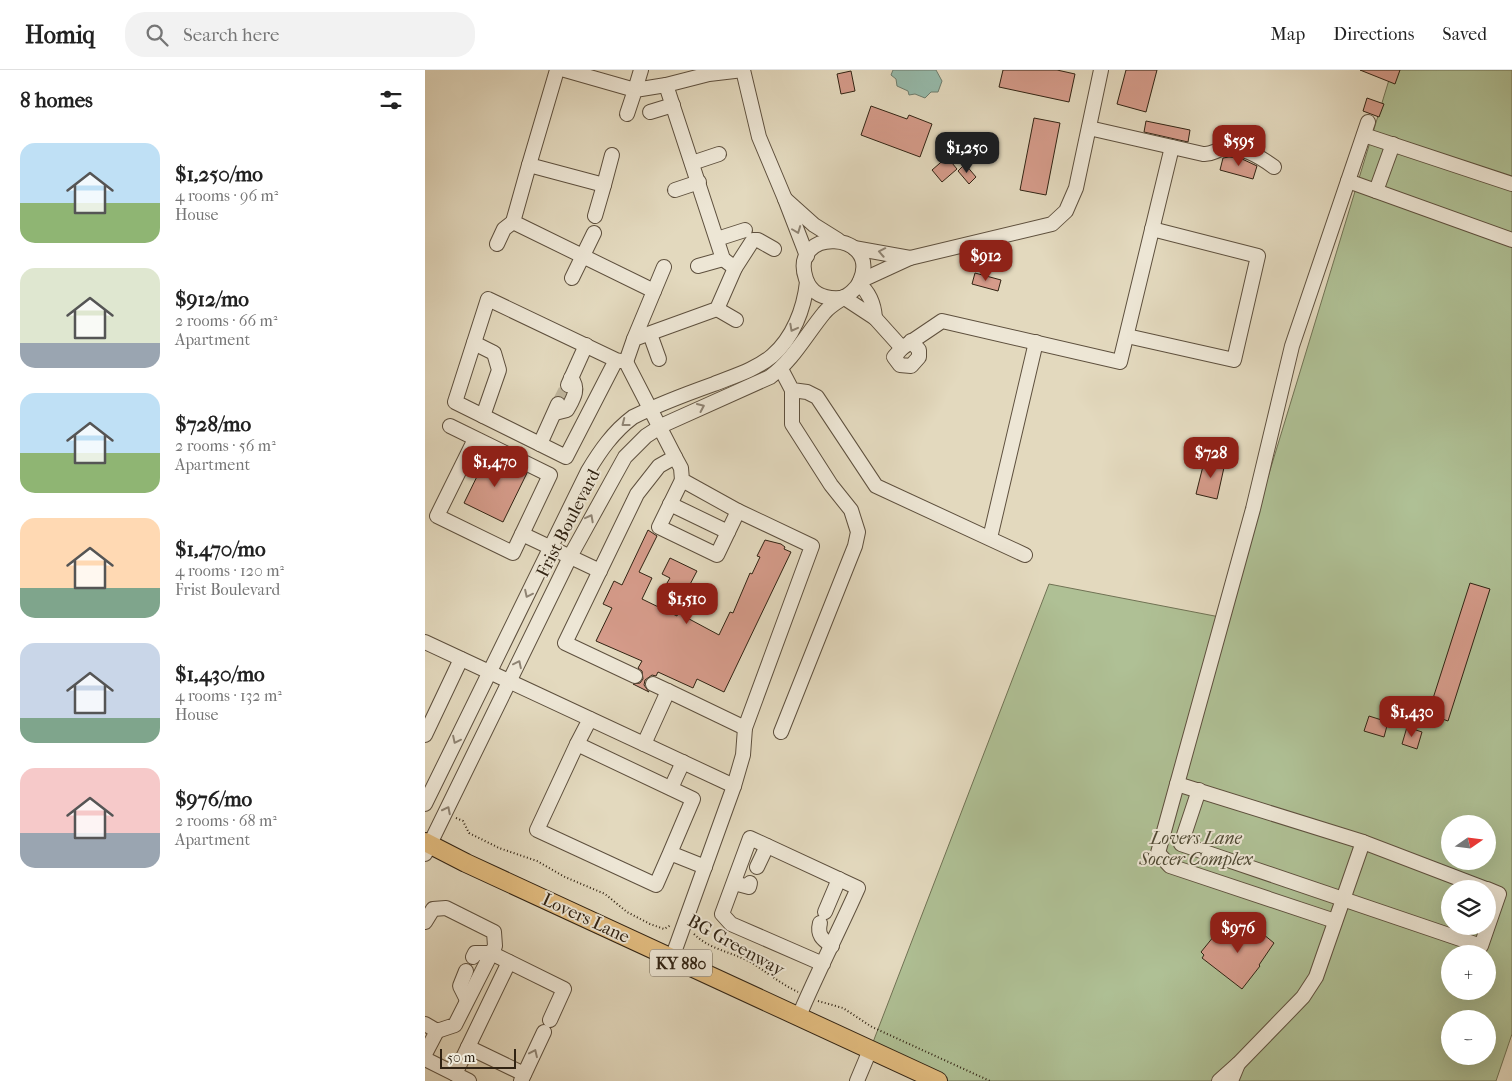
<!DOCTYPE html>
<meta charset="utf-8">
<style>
body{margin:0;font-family:"IM FELL French Canon",serif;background:#f2f2f2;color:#222;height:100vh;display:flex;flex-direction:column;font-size:19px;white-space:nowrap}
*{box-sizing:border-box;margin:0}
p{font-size:16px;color:#767676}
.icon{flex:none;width:28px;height:28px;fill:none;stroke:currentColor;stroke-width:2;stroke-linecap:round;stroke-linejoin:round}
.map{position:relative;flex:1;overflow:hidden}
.sheet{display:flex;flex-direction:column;background:#fff;width:425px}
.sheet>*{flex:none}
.needle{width:32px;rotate:76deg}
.fabs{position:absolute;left:1016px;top:745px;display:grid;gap:10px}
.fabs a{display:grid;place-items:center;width:55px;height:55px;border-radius:50%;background:#fff;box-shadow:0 5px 20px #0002;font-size:25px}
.scale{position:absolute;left:15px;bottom:12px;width:76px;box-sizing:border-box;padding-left:5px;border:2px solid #312313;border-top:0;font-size:14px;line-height:18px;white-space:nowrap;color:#312313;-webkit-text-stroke:4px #ede6d5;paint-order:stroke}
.price{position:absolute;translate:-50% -42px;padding:0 11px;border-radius:10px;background:#8f2418;color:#fff;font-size:16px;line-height:32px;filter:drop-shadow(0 1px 2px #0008)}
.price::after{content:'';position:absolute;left:50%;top:30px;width:15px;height:11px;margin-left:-8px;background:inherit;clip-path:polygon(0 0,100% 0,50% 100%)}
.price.selected{background:#222;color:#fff}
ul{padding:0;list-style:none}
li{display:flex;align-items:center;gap:15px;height:125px;padding:0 20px}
li span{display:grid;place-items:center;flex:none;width:140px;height:100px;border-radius:15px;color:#555}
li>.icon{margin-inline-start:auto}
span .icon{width:60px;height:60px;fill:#fffc;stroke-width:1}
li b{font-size:21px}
h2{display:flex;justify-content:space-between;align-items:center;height:60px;padding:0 20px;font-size:21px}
header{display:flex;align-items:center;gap:30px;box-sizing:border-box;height:70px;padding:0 25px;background:#fff;border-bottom:1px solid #e0e0e0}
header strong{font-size:24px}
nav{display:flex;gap:28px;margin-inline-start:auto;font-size:18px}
.search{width:350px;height:45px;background:#f2f2f2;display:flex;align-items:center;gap:12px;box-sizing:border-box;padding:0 18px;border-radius:20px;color:#767676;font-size:19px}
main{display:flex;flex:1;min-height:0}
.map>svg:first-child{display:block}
.green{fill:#afc095;stroke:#707254;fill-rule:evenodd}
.water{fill:#96bbac;stroke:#6e7e6f}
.building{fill:#d59b8a;stroke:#312313}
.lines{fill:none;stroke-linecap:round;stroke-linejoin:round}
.minor-tunnel{stroke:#bfb59c;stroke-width:14;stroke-dasharray:14 7;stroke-linecap:butt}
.minor-casing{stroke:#5e503e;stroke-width:16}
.major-casing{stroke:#312313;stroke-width:20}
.path{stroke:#312313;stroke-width:2;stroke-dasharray:1 2.5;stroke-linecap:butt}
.minor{stroke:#ede6d5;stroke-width:14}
.major{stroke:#e2bc7f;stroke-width:18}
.oneway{stroke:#8f8474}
.labels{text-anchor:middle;stroke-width:4;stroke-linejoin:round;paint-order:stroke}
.shield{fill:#ede6d5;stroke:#695e4d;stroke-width:1}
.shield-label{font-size:16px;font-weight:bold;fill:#312313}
.street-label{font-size:18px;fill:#312313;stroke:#ede6d5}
.park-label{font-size:18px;font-style:italic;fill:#504a34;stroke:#ede6d5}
</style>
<header>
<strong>Homiq</strong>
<div class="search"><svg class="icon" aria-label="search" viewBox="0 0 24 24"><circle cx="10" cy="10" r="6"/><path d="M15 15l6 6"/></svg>Search here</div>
<nav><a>Map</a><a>Directions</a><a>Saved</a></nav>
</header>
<main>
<section class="sheet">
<h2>8 homes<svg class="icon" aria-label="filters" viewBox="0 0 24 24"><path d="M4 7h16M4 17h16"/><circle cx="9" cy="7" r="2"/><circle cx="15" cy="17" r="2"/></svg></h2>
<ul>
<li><span style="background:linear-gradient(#bfe0f5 60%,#8fb573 0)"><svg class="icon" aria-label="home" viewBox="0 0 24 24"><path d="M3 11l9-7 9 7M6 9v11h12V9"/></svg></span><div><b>$1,250/mo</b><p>4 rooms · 96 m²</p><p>House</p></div></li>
<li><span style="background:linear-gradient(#dfe7d0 75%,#9aa5b1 0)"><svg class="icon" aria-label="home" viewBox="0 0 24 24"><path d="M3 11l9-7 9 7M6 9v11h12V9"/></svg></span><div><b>$912/mo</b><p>2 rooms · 66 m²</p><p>Apartment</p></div></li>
<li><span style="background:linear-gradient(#bfe0f5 60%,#8fb573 0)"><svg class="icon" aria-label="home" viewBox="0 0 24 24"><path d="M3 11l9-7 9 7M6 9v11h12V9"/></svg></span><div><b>$728/mo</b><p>2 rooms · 56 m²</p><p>Apartment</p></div></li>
<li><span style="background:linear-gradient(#ffd9b3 70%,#7fa58c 0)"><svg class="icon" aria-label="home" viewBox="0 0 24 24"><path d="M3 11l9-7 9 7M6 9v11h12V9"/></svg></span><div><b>$1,470/mo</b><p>4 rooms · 120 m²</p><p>Frist Boulevard</p></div></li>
<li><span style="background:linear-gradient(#c9d6e8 75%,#7fa58c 0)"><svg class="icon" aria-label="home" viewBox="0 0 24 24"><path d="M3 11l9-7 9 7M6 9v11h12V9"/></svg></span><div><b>$1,430/mo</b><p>4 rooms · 132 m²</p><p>House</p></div></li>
<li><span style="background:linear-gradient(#f6c9c9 65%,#9aa5b1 0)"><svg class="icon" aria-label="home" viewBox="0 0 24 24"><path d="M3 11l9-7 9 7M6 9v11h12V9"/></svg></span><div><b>$976/mo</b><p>2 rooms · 68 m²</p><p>Apartment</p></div></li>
</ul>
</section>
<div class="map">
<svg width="1087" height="1011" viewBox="0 0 1087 1011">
<rect width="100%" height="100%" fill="#e3d9be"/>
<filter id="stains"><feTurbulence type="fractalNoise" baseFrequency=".004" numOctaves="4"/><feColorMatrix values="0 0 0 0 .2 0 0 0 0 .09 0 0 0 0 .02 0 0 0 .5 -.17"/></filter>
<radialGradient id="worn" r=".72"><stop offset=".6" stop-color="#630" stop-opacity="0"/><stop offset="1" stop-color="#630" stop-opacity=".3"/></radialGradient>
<path class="green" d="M967,0H1087V964L1071,1011H513L445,980L624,514L800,548ZM1025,754H1062V791H1025ZM1025,819H1062V856H1025ZM1025,884H1062V921H1025ZM1025,949H1062V986H1025Z"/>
<polygon class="water" points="468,0 511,0 517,11 513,22 506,22 500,28 490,24 484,25 483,21 472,16 471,9 466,5"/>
<g class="building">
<polygon points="578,0 632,0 650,4 644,32 574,17"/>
<polygon points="701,0 732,0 721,42 692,34"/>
<polygon points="935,0 975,0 970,14"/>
<polygon points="426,1 430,21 416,24 412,4"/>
<polygon points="942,28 959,34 954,47 938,41"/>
<polygon points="446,36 482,49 484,45 507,54 495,87 436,65"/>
<polygon points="609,48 635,53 621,125 595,120"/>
<polygon points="721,51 765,60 763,72 719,62"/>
<polygon points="522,87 532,99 517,112 507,100"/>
<polygon points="804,87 815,88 832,96 828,109 795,100 798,88"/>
<polygon points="540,94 551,107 544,114 533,101"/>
<polygon points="550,203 576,210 573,221 547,214"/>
<polygon points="63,384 102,403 78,452 39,433"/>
<polygon points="780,388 800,393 792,429 771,424"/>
<polygon points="223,460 232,466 214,502 227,508 217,529 252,546 253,543 294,565 305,542 308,543 325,503 327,504 335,487 332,486 340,470 356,474 360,477 359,479 366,482 299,622 272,609 268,618 233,602 231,606 227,605 220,610 219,615 224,622 208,614 215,613 218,609 217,601 213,598 217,591 171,571 187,538 178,534 189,511 197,515"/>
<polygon points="245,488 272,501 261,522 242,513 245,508 237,504"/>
<polygon points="1045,513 1065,519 1023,651 1003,644"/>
<polygon points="944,646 963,652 959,667 939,661"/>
<polygon points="982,657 997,662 992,679 977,674"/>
<polygon points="822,851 849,873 834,895 835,896 817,919 777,888 779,885 776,882 789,866 795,871 799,866 803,869 817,852 820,854"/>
</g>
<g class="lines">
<polyline class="minor-tunnel" points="134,333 143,315"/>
<g class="minor-casing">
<g id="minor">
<polyline points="132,0 104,95 179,115 170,146"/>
<polyline points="140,0 210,20 216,0"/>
<polyline points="318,0 284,4 241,15 298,189 310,198 328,170 333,170 349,179"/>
<polyline points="318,0 334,67 360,129"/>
<polyline points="225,42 248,35"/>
<polyline points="202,44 210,20 241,15"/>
<path d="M664,58L778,84C786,85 789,81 797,79C816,75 834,86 849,97"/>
<polyline points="939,65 1087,114"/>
<polyline points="267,93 294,84"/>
<polyline points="104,95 88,152 229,221 239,197"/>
<polyline points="923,111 1087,170"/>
<polyline points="179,115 187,85"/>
<polyline points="250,120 274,112"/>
<polyline points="951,121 968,74"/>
<polyline points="292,169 320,160"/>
<polyline points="72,174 79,159 88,152"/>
<polyline points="429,178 485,188 435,211"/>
<polyline points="382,186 360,129 389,155 413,170"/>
<polyline points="485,188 627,154 641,141 651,118 676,0"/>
<polyline points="273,196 298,189"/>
<polyline points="147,208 169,163"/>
<path d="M418,227L450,248C449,234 445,223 434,214"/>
<polyline points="292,239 311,250"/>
<polyline points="450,248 477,278 517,251 695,292 747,77"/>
<polyline points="225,264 234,289"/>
<polyline points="702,266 809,290 833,186 727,159"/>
<polyline points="209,269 229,221"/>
<polyline points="49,273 69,283 74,300 58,346"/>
<polyline points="477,278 469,287 475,295 486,296 494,287 494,280 486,271"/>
<polyline points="191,290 141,387 30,332 63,229 191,290 201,292 250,387 234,396 212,424 140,573 210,606"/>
<polyline points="201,292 209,269 292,239 310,198"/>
<polyline points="356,299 367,320 382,322 392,327 451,416 600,485"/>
<polyline points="143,315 161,275"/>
<path d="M130,343L142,340C148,329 155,319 146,308"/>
<polyline points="25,356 125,405 88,483 12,446 50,369"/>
<polyline points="115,374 133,334"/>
<polyline points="257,410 234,457 292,485 313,441"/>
<polyline points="245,434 303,462"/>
<polyline points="97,464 175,501"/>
<polyline points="565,468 611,272"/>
<polyline points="0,572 309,716"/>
<polyline points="228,614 243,621"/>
<polyline points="356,662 430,476 433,462 426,440 406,415 367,354 367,320"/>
<polyline points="0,665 36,589"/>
<polyline points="152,674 165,649"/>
<polyline points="219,674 243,621 320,658"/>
<polyline points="752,714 938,772 1061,819"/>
<polyline points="246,718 258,692"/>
<polyline points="774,720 756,774 1056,876 1074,824 1062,819"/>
<path d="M0,734L163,401C175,381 188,362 208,347C234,334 261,324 289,314C309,306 330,300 347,286C368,268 379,239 382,212"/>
<polyline points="245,783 268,729 152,674 112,760 231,815 245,783 280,797"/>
<path d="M0,784L147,483L200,387L221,366L238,355L345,307C368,290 381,265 399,243C409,230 429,226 435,211C457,161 363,156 381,209C386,224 400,229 415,228"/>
<polyline points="332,797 342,776"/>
<polyline points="309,813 324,817 325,813"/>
<polyline points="400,842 414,809"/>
<polyline points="910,851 745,796 733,783 828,439 867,276 943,52"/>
<polyline points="0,852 8,839 21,838 69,862 70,876 30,955 12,961 0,954"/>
<path d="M395,853C392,865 397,869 407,876"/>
<polyline points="48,887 50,883 66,883 139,919 125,950"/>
<polyline points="247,888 309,716 318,685 320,658 387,476 313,441 257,410 256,398 250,387"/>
<polyline points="41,901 35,916 42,930"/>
<path d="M374,946C392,903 414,861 433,818L325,768L297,844L306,854L398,894"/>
<polyline points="43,977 99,1004"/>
<polyline points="0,984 12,961"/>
<polyline points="0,989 44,1011"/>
<polyline points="813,994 878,927 891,907 938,772"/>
<polyline points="30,1004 84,892"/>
<polyline points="96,1011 119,962"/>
<polyline points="432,1011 445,980"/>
<polyline points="794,1011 813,994 806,1011"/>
</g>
</g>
<g class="major-casing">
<polyline id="major" points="0,772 41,793 513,1011"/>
</g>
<g class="path">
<polyline points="31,748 38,751 44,763 74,778 112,791 140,807 180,824 202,842 225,854 239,859 246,855"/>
<path d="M269,864C285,880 308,882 327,893C343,903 356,914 373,922"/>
<polyline points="393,931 418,938 447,957 565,1011"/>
</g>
<use href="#minor" class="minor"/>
<use href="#major" class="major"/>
</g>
<defs><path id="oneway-chevron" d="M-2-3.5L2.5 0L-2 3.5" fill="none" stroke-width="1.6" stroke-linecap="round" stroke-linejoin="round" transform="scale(1.25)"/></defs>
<g class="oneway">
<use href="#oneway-chevron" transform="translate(372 160) rotate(69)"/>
<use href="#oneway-chevron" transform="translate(457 182) rotate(-169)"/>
<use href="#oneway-chevron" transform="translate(368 258) rotate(118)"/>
<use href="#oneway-chevron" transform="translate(276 337) rotate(-24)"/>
<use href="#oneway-chevron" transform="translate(200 353) rotate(142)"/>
<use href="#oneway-chevron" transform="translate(165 448) rotate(-62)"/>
<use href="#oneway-chevron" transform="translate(103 524) rotate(116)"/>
<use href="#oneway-chevron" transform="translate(93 594) rotate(-64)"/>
<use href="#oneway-chevron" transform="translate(31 670) rotate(116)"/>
<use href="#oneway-chevron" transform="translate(22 740) rotate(-63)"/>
<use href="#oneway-chevron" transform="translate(109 983) rotate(-65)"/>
</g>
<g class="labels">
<rect class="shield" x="225" y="879.5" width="62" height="27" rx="4"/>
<g class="shield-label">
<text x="256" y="899">KY 880</text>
</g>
<g class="street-label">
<text transform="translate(143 453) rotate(-63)" y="6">Frist Boulevard</text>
<text transform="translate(161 848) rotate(25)" y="6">Lovers Lane</text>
<text transform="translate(311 875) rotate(29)" y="6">BG Greenway</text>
</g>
<g class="park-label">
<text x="771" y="774">Lovers Lane<tspan x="771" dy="21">Soccer Complex</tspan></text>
</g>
</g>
<rect width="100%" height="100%" filter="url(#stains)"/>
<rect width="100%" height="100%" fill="url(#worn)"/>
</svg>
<div class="fabs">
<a><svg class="needle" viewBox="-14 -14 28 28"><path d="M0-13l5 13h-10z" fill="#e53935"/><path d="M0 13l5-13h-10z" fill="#767676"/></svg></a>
<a><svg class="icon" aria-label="layers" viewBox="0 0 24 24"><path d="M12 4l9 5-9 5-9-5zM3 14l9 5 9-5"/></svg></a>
<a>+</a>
<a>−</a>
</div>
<div class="scale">50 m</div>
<b class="price" style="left:814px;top:97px">$595</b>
<b class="price selected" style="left:542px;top:104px">$1,250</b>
<b class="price" style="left:561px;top:212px">$912</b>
<b class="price" style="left:786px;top:409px">$728</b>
<b class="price" style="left:70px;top:418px">$1,470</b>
<b class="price" style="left:262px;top:555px">$1,510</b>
<b class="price" style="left:987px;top:668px">$1,430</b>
<b class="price" style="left:813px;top:884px">$976</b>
</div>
</main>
